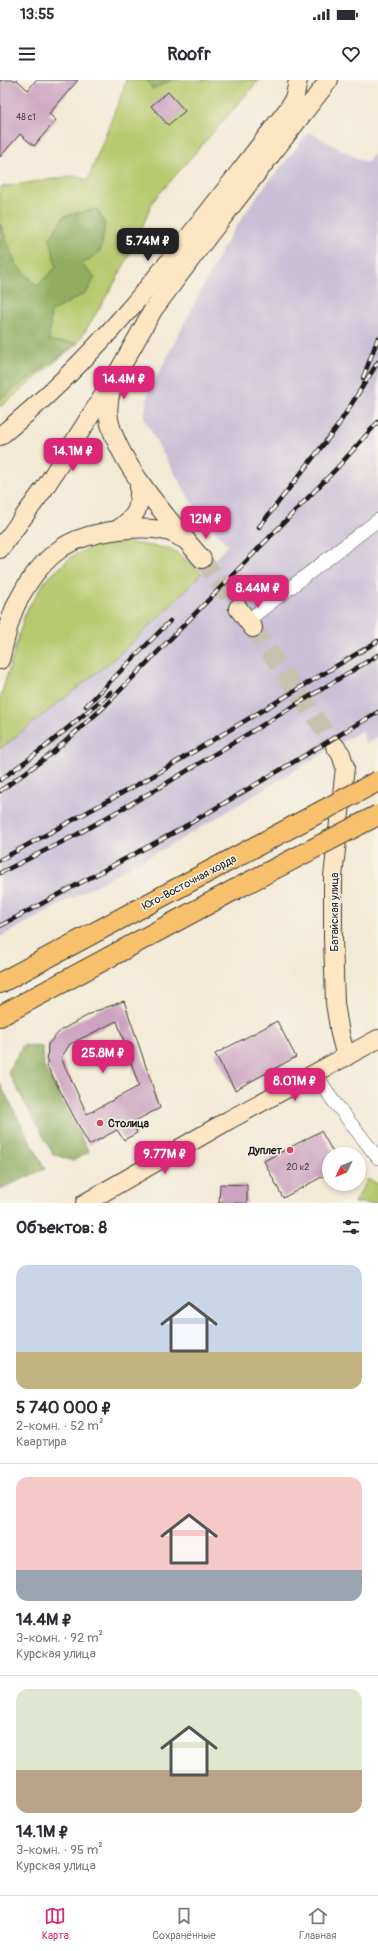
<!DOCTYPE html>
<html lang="ru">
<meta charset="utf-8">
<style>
body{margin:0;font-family:Pangolin,sans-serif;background:#f2f2f3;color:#2b2b33;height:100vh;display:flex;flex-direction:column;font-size:15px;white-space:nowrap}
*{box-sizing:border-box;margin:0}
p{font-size:13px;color:#7c7c81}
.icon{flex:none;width:22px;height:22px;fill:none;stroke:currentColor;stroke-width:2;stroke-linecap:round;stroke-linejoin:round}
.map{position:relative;height:1123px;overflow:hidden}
.panel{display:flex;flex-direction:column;background:#fff;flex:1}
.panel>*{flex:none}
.needle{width:26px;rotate:227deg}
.buttons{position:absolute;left:322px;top:1067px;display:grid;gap:8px}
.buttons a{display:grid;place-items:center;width:44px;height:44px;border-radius:50%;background:#fff;box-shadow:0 2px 6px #0003;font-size:20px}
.price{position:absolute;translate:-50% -34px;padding:0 9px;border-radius:8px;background:#db2777;color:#fff;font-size:13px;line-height:26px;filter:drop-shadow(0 1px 2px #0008)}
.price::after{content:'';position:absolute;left:50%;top:24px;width:12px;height:9px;margin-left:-6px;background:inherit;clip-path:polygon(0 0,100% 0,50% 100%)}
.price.active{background:#222;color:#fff}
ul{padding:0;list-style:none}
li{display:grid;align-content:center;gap:8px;height:212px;padding:0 16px}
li+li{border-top:1px solid #e1e1e2}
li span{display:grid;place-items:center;height:124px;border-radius:12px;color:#555}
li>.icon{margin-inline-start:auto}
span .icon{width:72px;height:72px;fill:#fffc;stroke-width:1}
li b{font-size:17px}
h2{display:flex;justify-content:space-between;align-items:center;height:48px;padding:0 16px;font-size:17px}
.status{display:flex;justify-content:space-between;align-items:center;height:28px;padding:0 20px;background:#fff;direction:ltr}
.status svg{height:11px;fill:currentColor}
header{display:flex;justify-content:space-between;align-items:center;height:52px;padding:0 16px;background:#fff;font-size:18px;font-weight:800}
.tabs{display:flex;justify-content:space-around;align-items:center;height:56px;border-top:1px solid #e1e1e2;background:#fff;font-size:11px;color:#7c7c81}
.tabs a{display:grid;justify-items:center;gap:2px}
.tabs .active{color:#db2777}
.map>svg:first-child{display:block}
.industrial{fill:#cabfd6}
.green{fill:#b6c96d;stroke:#697244}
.forest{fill:#90ad60;stroke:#56643e}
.building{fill:#cba3bf;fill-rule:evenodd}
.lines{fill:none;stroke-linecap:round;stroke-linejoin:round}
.secondary-tunnel{stroke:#c8c1b0;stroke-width:18;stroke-dasharray:18 9;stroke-linecap:butt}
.street-casing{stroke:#3c3b38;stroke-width:14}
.secondary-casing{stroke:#3c3b38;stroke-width:20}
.primary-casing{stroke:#3c3b38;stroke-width:22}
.street{stroke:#fff;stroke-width:13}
.secondary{stroke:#fce6c4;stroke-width:18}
.primary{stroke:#f7c06c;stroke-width:20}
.rail-casing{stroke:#1c1c1c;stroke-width:4.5}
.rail{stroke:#f7f3e8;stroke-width:3;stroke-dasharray:9;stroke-linecap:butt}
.primary-bridge-casing{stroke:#3c3b38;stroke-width:22;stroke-linecap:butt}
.primary-bridge{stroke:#f7c06c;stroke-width:20}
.poi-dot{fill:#d1495b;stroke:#f7f3e8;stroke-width:1.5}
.labels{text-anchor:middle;stroke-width:3;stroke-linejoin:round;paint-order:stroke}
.number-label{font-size:9px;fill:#483e45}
.street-label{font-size:11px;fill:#1c1c1c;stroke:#f7f3e8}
.poi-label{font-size:11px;font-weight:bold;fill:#1c1c1c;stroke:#f7f3e8;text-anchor:start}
</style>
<div class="status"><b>13:55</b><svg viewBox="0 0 49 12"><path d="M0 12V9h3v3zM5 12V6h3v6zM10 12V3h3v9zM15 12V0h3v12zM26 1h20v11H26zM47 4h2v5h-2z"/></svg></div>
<header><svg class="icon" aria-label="menu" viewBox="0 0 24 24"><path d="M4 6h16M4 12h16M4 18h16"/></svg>Roofr<svg class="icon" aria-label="heart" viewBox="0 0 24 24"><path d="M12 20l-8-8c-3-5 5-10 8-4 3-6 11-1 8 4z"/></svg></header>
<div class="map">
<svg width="378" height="1123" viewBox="0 0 378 1123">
<rect width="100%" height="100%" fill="#f7f3e8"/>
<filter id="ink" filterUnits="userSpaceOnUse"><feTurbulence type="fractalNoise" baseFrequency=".025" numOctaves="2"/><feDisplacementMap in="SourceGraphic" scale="8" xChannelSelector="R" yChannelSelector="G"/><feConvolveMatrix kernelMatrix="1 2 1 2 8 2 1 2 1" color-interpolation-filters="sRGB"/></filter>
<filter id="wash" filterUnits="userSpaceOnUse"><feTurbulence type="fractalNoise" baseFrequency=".012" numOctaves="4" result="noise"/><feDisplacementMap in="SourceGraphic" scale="16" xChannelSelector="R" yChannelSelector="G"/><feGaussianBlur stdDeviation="0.9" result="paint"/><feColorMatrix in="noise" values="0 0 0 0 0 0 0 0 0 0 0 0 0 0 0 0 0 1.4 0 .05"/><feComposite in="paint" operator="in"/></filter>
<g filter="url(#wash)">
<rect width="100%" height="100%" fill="#f3ead5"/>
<polygon class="industrial" points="309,52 366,83 378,69 378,657 366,664 362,650 176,762 0,857 0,669 115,578 161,535 228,465 195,428 161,370 144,338 148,314 226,162 254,120"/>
<g class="green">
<polygon points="125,0 259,0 153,121 136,162 115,202 78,263 0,327 0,107 73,96 88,100 126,2"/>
<polygon points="124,462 172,469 202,493 161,535 115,578 0,669 0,619 26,531 45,501 72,476 98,464"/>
<polygon points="368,1099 378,1104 378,1123 354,1123"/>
</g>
<g class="forest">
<polygon points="147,0 172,0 152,9"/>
<polygon points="97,129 105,144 101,170 82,185 95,197 87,212 51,232 49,261 78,263 0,319 0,143 16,184 37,206 56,187 50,158 64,136"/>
<polygon points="23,965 42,967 44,987 89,1072 73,1081 53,1074 8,992"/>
<polygon points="0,1004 45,1089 0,1109"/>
</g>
<g id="blocks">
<g class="building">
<polygon points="0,0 17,0 28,10 36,0 78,0 49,34 56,40 34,66 20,54 0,77"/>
<polygon points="168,12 185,31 168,45 151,26"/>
<path d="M124,921L160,1028L133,1042L137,1053L124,1060L117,1050L89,1065L47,986L48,964L61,950L96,931ZM117,941L139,1006L87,1034L61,978L70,964Z"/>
<polygon points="277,941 296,977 235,1010 215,974"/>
<polygon points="321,1051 334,1074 329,1074 329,1093 283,1118 264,1081"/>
<polygon points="220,1104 247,1105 247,1123 219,1123"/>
</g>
</g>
</g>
<g filter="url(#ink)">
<use href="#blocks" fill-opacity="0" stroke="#3c3b38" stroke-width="1"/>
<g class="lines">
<g class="secondary-tunnel">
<polyline points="202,479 238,528"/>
<polyline points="253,548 335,666"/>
</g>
<g class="street-casing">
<g id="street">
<polyline points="247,541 378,440"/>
<polyline points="316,993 331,1018 378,1078"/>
</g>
</g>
<g class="secondary-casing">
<g id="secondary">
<path d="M112,308C108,320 107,332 110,344C123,390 172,443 202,479"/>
<path d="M0,356C115,264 199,142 289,28L295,16L298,0"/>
<path d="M117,450C141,433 139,428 139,401"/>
<polyline points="0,469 44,409 117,294 153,230 209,155 329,0"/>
<polyline points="238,528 253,548"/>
<path d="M0,580C5,562 9,537 18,521C28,501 44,480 63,467C88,451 141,444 170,452C175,454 181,458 186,460"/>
<polyline points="335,666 341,674 345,687 333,797 333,858 335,923 340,954 346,977"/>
<polyline points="85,1123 229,1040 378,959"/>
</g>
</g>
<g class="primary-casing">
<g id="primary">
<polyline points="0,903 221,785"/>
<polyline points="0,936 234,810"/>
</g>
</g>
<use href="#street" class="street"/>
<use href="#secondary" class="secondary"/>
<use href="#primary" class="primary"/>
<g class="rail-casing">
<g id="rail">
<polyline points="363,298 378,258"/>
<polyline points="259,447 337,347 378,282"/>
<polyline points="86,626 170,541"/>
<polyline points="0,700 45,667 111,612"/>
<polyline points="0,711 51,674 104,627 337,388 378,342"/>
<polyline points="0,780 153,696 378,561"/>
<polyline points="0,793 76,755 162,706 378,575"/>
<polyline points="0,846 177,751 378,632"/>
</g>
</g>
<use href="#rail" class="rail"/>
<g class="primary-bridge-casing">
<g id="primary-bridge">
<polyline points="221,785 378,701"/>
<polyline points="234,810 378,735"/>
</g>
</g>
<use href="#primary-bridge" class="primary-bridge"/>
</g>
</g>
<g class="poi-dot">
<circle cx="100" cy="1043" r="4"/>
<circle cx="290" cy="1070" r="4"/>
</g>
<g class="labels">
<g class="number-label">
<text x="26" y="40">48 с1</text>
<text x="298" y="1090">20 к2</text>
</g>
<g class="street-label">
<text transform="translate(189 802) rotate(-28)" y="4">Юго-Восточная хорда</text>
<text transform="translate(334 832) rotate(-90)" y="4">Батайская улица</text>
</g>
<g class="poi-label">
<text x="108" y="1047">Столица</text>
<text x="282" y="1074" text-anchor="end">Дуплет</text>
</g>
</g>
</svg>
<div class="buttons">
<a><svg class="needle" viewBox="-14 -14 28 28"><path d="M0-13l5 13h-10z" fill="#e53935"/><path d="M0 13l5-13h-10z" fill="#7c7c81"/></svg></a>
</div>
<b class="price active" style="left:148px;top:182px">5.74M ₽</b>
<b class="price" style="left:124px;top:320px">14.4M ₽</b>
<b class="price" style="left:73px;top:392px">14.1M ₽</b>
<b class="price" style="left:206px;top:460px">12M ₽</b>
<b class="price" style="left:258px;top:529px">8.44M ₽</b>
<b class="price" style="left:103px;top:994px">25.8M ₽</b>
<b class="price" style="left:295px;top:1022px">8.01M ₽</b>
<b class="price" style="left:165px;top:1095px">9.77M ₽</b>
</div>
<section class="panel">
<h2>Объектов: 8<svg class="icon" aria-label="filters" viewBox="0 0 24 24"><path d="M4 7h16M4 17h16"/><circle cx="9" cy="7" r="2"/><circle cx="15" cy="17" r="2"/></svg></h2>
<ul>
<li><span style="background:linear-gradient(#c9d6e8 70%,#c2b280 0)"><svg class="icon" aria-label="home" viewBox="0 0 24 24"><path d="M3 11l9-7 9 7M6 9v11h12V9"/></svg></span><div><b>5 740 000 ₽</b><p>2-комн. · 52 m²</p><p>Квартира</p></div></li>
<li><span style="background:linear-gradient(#f6c9c9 75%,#9aa5b1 0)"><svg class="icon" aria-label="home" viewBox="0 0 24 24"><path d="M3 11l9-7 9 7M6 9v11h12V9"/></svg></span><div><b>14.4M ₽</b><p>3-комн. · 92 m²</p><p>Курская улица</p></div></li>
<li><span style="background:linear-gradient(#dfe7d0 65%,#b9a48a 0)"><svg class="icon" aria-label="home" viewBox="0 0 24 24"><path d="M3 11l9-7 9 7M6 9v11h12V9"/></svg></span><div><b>14.1M ₽</b><p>3-комн. · 95 m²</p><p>Курская улица</p></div></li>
</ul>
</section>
<nav class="tabs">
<a class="active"><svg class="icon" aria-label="map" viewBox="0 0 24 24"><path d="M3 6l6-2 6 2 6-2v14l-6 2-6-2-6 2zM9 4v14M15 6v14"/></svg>Карта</a>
<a><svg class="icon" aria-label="saved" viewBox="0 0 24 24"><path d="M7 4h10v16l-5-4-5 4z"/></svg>Сохранённые</a>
<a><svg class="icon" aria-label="home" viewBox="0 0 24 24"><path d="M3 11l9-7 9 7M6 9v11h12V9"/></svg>Главная</a>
</nav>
